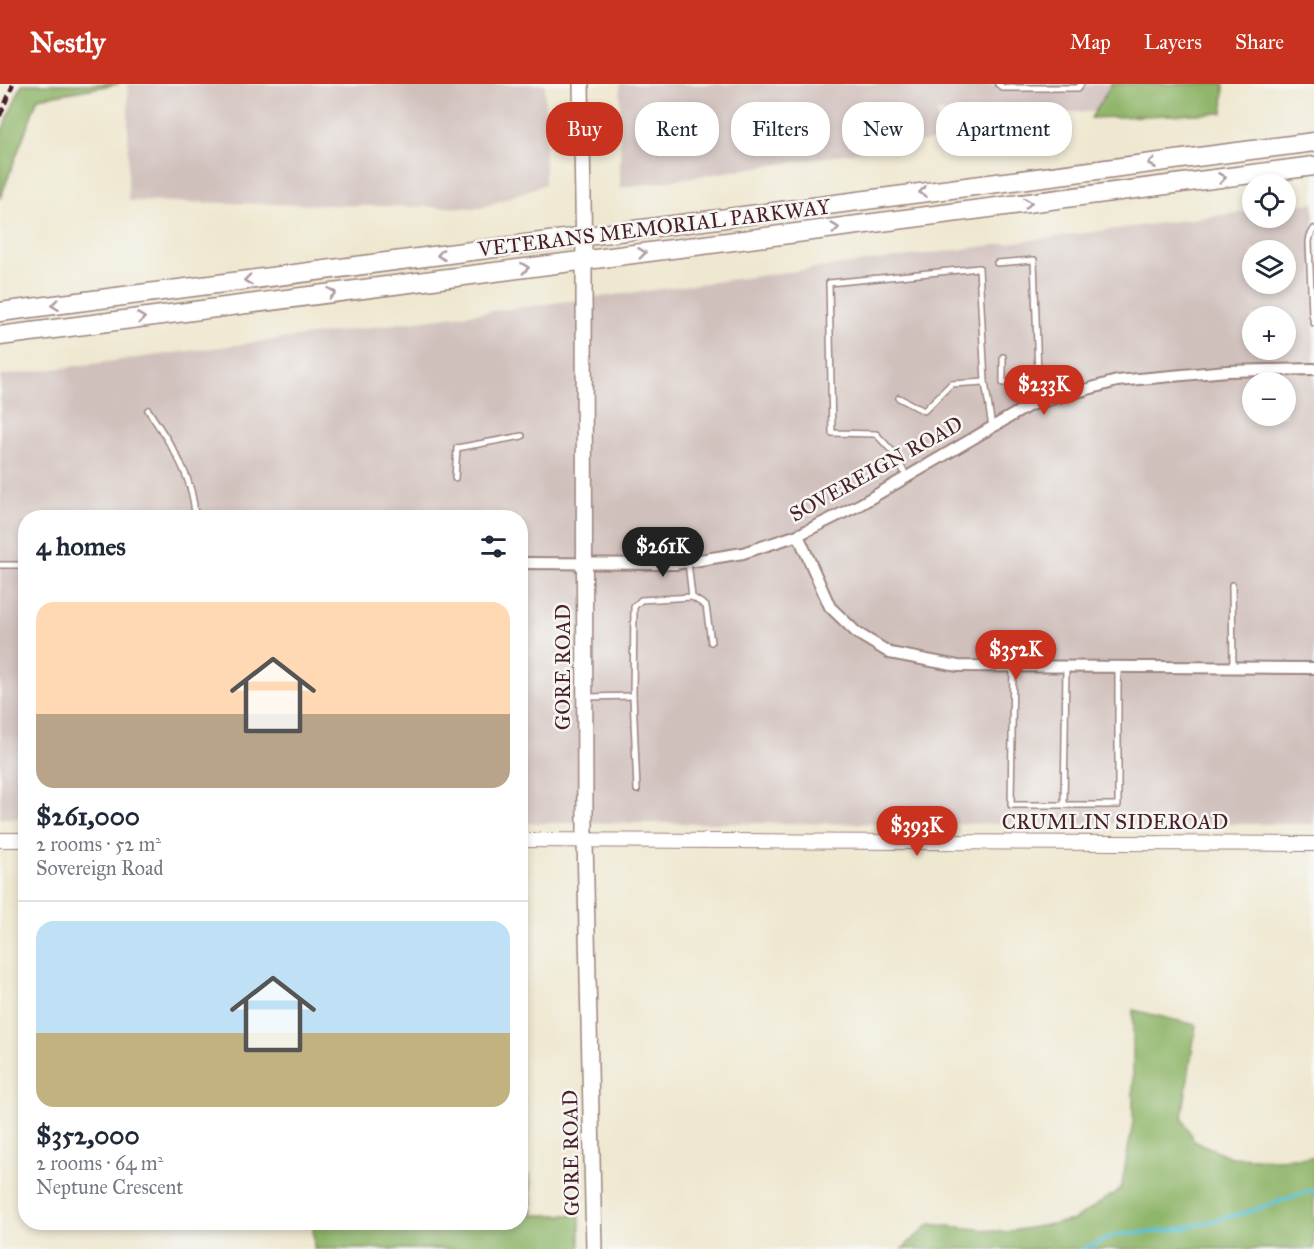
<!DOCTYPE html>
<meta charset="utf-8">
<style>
body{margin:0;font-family:"IM FELL Great Primer",serif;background:#f6f6f7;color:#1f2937;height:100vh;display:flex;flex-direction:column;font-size:22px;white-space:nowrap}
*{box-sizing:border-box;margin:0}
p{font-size:20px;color:#747a83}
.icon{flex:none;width:33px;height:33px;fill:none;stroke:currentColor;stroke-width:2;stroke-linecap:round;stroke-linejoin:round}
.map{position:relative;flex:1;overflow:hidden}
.panel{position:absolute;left:18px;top:426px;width:510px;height:720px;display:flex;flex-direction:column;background:#fff;border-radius:24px;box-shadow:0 3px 9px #0003}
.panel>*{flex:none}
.banner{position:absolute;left:546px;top:18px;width:570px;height:54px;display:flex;gap:12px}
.controls{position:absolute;left:1242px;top:90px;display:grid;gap:12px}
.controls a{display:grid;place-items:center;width:54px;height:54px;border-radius:50%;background:#fff;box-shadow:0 3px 9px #0003;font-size:30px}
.price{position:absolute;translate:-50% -51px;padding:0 14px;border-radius:21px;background:#c8321e;color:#fff;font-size:20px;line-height:39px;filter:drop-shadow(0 2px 3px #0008)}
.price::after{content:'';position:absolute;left:50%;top:36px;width:18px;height:14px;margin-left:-9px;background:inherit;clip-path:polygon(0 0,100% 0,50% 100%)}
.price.current{background:#222;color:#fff}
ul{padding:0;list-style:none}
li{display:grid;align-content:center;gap:12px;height:318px;padding:0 18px}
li+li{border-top:2px solid #e0e1e3}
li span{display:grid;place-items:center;height:186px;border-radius:18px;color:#555}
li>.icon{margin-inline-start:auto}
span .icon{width:108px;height:108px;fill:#fffc;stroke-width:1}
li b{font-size:26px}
h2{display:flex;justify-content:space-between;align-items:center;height:72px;padding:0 18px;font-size:26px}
.tag{padding:0 21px;border-radius:24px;background:#fff;box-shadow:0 3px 9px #0003;font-size:21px;line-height:54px}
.tag.current{background:#c8321e;color:#fff}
header{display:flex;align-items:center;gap:36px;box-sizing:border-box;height:84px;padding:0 30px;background:#c8321e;color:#fff}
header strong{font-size:28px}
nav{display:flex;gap:33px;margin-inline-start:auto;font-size:21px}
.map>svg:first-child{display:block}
.industrial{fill:#d0c0bc;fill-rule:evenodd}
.forest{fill:#90b66b;stroke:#6d6a4b;stroke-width:1.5}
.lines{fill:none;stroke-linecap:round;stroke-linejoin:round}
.stream{stroke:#59c1d6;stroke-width:4}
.service-casing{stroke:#9c847e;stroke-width:8}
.minor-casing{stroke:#9c847e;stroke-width:14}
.tertiary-casing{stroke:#9c847e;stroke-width:16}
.secondary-casing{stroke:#9c847e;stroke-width:18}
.trunk-casing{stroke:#9c847e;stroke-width:21}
.service{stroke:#fff;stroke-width:5}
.minor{stroke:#fff;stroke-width:10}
.tertiary{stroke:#fff;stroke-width:14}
.secondary{stroke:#fff;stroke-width:15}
.trunk{stroke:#fff;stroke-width:18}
.rail{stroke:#4a1f2b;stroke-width:4;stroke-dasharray:9 4.5;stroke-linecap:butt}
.oneway{stroke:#ae9aa0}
.labels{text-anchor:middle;stroke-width:5;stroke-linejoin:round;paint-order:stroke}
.street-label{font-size:21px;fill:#4a1f2b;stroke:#f6f6f2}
</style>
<header>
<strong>Nestly</strong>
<nav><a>Map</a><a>Layers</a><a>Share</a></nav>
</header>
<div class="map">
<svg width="1314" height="1165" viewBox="0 0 1314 1165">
<rect width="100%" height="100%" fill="#f6f6f2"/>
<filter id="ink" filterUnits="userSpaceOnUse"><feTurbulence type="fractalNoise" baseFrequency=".0167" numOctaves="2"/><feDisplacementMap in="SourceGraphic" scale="12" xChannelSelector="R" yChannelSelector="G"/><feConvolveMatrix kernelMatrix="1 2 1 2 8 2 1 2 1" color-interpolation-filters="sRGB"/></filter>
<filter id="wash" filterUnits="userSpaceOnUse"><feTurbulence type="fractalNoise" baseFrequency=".008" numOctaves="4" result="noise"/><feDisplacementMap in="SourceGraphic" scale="24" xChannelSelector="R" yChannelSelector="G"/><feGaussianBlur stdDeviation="1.35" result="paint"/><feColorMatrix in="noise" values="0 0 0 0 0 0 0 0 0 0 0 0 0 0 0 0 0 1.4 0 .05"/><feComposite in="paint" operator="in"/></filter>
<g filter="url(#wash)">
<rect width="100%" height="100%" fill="#efe8d0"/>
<g class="industrial">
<polygon points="128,0 545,0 545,100 481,124 128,117"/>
<polygon points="620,0 1130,0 1130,28 937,28 938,56 620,104"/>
<path d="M1314,119V740L521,739L520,434H26L25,735L0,734V292L1252,127V134H1286V122ZM1252,166H1286V200H1252ZM1252,232H1286V266H1252ZM1252,298H1286V332H1252Z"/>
</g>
<g class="forest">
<polygon points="22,0 119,0 38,14 0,115 0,52"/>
<polygon points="1112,0 1224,0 1223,29 1091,34"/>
<polygon points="1133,926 1196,941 1182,1034 1194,1057 1231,1073 1276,1075 1314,1073 1314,1165 902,1165 930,1140 1006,1148 1074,1136 1121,1105 1133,1038"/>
<polygon points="521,1091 530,1091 533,1131 580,1131 580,1165 314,1165 313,1139 520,1138"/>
</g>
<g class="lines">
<polyline class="stream" points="1083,1165 1115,1151 1180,1145 1248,1128 1306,1108 1314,1107"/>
</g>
</g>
<g filter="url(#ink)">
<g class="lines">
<g class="service-casing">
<g id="service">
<polyline points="998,0 1003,4 1078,4 1081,0"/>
<polyline points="1314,145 1310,152 1309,158 1312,231 1314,239"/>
<polyline points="997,179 1034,176 1039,319"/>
<polyline points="1003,273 1003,299 1038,294"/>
<polyline points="899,314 924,327 951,300 985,298"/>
<path d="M148,326C170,360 194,391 195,434"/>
<polyline points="907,393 893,368 876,350 832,349 829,199 979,184 985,298 992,343"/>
<polyline points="455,394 457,364 522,352"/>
<polyline points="688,478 692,513 706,522 711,558"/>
<polyline points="0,481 26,481"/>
<polyline points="1232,501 1233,584"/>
<polyline points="1013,582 1011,721 1064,721"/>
<polyline points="1066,583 1064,721 1118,721 1118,583"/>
<polyline points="587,613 633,612"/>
<polyline points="637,706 633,612 634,523 641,516 692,513"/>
</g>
</g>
<g class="minor-casing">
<g id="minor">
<polyline points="798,451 830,523 857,549 890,569 958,582 1314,584"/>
<polyline points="520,479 675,480 743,469 798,451 859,421 1030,321 1117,297 1227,287 1314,285"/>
</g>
</g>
<g class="tertiary-casing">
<g id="tertiary">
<polyline points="0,756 26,756"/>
<polyline points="520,756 1314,760"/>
</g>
</g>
<g class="secondary-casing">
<polyline id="secondary" points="581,0 584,176 585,756 594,1165"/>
</g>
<g class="trunk-casing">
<g id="trunk">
<polyline points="0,228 1314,58"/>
<polyline points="0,252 1314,82"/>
</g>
</g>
<use href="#service" class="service"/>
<use href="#minor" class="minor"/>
<use href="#tertiary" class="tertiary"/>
<use href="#secondary" class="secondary"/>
<use href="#trunk" class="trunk"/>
<polyline class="rail" points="0,32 13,0"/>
</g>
<defs><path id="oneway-chevron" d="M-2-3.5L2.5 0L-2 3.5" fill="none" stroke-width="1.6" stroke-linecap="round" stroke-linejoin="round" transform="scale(1.5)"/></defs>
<g class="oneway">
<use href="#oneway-chevron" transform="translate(1152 79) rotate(173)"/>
<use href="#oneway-chevron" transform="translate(1222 94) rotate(-7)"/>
<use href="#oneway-chevron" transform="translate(923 108) rotate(173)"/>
<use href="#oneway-chevron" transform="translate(1028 119) rotate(-7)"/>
<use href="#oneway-chevron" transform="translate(835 144) rotate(-7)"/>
<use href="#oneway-chevron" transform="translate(642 169) rotate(-7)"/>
<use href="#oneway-chevron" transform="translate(441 171) rotate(173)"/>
<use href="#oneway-chevron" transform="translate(525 184) rotate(-7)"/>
<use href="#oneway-chevron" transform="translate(248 196) rotate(173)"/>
<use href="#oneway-chevron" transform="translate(332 209) rotate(-7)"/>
<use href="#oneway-chevron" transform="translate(55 221) rotate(173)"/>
<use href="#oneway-chevron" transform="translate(141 234) rotate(-7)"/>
</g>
</g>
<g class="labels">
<g class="street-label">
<text transform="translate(654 144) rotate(-7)" y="7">VETERANS MEMORIAL PARKWAY</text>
<text transform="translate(876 385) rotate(-29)" y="7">SOVEREIGN ROAD</text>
<text transform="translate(563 583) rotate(-90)" y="7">GORE ROAD</text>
<text x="1115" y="745">CRUMLIN SIDEROAD</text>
<text transform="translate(571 1069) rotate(-91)" y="7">GORE ROAD</text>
</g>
</g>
</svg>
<div class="controls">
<a><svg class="icon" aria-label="locate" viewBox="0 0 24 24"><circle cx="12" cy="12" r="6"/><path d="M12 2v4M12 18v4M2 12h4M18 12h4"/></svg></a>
<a><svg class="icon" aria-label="layers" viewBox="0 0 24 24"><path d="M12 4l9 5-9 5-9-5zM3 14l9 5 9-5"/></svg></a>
<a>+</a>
<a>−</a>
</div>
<b class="price" style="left:1044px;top:332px">$233K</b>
<b class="price current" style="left:663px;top:494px">$261K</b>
<b class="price" style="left:1016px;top:597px">$352K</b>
<b class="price" style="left:917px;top:773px">$393K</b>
<div class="banner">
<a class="tag current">Buy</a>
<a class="tag">Rent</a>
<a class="tag">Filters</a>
<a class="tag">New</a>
<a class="tag">Apartment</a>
</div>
<section class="panel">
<h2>4 homes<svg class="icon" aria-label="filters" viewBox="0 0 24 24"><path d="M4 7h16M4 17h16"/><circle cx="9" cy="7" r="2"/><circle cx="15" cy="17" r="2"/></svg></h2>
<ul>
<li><span style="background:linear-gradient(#ffd9b3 60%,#b9a48a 0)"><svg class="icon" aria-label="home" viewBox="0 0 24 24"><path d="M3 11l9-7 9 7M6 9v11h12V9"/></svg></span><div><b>$261,000</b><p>2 rooms · 52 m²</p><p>Sovereign Road</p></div></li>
<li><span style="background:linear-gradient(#bfe0f5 60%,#c2b280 0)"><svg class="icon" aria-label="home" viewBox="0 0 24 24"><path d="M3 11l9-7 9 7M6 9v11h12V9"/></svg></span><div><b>$352,000</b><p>2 rooms · 64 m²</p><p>Neptune Crescent</p></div></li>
</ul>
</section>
</div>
